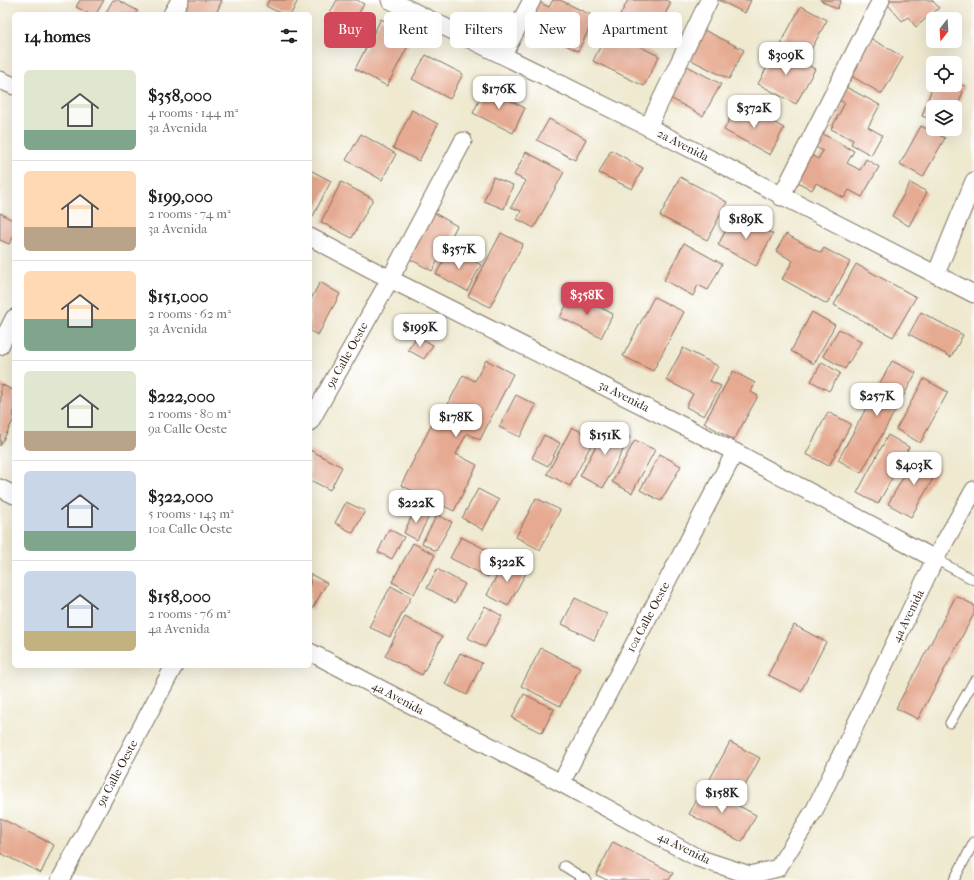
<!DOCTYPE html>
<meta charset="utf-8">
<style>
body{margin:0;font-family:"IM FELL French Canon",serif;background:#f6f6f6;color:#202124;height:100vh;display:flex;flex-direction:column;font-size:15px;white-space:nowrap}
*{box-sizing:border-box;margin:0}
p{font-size:13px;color:#757577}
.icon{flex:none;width:22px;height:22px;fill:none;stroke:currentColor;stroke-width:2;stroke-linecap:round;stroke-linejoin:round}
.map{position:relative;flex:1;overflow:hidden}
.sheet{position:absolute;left:12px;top:12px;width:300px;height:656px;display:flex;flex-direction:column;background:#fff;border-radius:6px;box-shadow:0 4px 16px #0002}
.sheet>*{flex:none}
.guide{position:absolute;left:324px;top:12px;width:380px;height:36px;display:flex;gap:8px}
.needle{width:26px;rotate:197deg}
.controls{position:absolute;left:926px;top:12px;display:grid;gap:8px}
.controls a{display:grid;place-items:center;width:36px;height:36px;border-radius:6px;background:#fff;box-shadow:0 4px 16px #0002;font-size:20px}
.price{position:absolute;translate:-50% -34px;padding:0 9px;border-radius:8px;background:#fff;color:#222;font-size:13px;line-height:26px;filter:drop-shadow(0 1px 2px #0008)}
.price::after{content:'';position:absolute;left:50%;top:24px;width:12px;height:9px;margin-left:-6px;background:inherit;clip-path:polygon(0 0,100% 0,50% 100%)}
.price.on{background:#d1495b;color:#fff}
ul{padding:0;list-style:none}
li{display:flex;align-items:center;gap:12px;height:100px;padding:0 12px}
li+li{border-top:1px solid #e0e0e0}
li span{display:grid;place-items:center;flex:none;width:112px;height:80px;border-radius:6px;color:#555}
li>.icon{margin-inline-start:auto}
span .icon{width:48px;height:48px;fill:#fffc;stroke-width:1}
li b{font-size:17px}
h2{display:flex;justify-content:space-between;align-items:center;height:48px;padding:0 12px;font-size:17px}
.chip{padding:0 14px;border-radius:6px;background:#fff;box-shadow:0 4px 16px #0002;font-size:14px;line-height:36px}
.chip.on{background:#d1495b;color:#fff}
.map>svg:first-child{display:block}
.building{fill:#e6aa92}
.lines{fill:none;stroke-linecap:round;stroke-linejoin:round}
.service-casing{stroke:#7a6d5c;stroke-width:11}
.minor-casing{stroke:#7a6d5c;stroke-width:19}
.service{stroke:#fff;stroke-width:9}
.minor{stroke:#fff;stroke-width:17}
.labels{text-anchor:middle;stroke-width:3;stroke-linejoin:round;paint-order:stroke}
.street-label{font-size:12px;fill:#3b2a1e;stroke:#fff}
</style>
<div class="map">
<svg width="974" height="880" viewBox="0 0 974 880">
<rect width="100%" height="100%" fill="#fff"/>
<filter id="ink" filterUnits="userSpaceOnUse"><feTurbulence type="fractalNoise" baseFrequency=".025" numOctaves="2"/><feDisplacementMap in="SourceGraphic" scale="8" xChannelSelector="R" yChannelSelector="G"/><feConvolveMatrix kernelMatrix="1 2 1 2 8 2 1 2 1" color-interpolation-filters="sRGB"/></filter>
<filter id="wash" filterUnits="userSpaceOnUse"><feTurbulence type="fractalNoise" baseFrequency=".012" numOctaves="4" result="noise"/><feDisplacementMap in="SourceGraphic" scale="16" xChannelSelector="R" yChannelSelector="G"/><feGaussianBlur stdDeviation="0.9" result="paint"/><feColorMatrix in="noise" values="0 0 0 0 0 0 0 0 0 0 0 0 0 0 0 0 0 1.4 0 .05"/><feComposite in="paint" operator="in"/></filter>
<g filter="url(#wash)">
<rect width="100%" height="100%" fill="#efe9d0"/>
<g id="blocks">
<g class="building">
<polygon points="80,0 104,0 96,14 90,14 76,7"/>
<polygon points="113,0 118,0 138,11 136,14 105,14"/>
<polygon points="188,0 222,0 216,14 182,14"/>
<polygon points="269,0 298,0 291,14 282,14 266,6"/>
<polygon points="337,0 357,0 364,4 347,34 325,22"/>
<polygon points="553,0 560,0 595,17 578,51 525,25 537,1 549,7"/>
<polygon points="628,0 666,0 671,3 652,38 618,19"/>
<polygon points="719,0 751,0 745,13"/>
<polygon points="820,0 841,0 837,9"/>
<polygon points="884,0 932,0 939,8 916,27 908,17 902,21"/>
<polygon points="801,6 827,20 807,57 781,43"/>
<polygon points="381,19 413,36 387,86 355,69"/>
<polygon points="704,30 744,50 729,79 689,59"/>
<polygon points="608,31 659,56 644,86 593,61"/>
<polygon points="870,38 903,57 882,94 848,74"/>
<polygon points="777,48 815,69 796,104 758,84"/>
<polygon points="426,55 463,74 450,99 412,79"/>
<polygon points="687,66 721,84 703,116 670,98"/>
<polygon points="955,82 965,86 955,113 955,107 933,107 933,120 922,116 933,85 955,85"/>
<polygon points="842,85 880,105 868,127 882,135 871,155 851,144 853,140 831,129 845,103 835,98"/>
<polygon points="485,88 525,108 513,133 473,113"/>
<polygon points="738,103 784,128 770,155 724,130"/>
<polygon points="412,110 438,124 419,161 393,148"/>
<polygon points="549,119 586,139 575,160 537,140"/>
<polygon points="921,126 945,138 923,177 900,164"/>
<polygon points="819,132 854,151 847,163 860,170 866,159 879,167 862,197 849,190 844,198 816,183 812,190 794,180 809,154 818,159 823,151 812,145"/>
<polygon points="361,134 396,154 382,180 346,160"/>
<polygon points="611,150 643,168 632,189 599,173"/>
<polygon points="526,152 564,172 534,228 517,219 521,211 511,207 526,181 514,175"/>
<polygon points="312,171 331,181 312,218 310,217 310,173"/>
<polygon points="493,177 513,185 504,209 484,201"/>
<polygon points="680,177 727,202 707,240 660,216"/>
<polygon points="341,182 373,199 352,238 321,222"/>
<polygon points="910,183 927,192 909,226 892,216"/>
<polygon points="431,211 457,226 432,271 406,257"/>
<polygon points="0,213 14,221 14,236 9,244 0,240"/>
<polygon points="735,213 773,234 756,266 718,245"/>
<polygon points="501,233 523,244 490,307 468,296"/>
<polygon points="786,234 821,253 824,248 850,262 827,304 782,279 793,261 776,251"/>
<polygon points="684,243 722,264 708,290 698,285 693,296 664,280"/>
<polygon points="451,248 481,265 467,291 436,274"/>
<polygon points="856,264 916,297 893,337 834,305"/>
<polygon points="320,282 340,294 318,335 310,331 310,301"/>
<polygon points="573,293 613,314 601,338 560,317"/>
<polygon points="654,297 684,312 653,371 623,356"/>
<polygon points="812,312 835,325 814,364 791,351"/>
<polygon points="921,312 963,335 951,357 909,334"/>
<polygon points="839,329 861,342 845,369 823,356"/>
<polygon points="417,336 433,345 424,359 408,350"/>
<polygon points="683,348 718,366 710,381 721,386 704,416 686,407 693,394 666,380"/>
<polygon points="486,360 513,374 480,440 467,433 456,454 477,465 454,511 401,485 439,410 444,412 463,375 475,381"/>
<polygon points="892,361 916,373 861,473 838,460"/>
<polygon points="822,362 840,373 829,391 811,381"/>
<polygon points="733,371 755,383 751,392 758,396 734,440 704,423"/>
<polygon points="924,379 948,392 920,443 896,429"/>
<polygon points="1,384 14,391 14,419 0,446"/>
<polygon points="516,395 536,405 520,437 499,427"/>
<polygon points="828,412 851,424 829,466 806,454"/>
<polygon points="607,425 630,437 603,488 580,476"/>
<polygon points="572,427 594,439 570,486 547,474"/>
<polygon points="544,435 560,443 548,466 532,458"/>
<polygon points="888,435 909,447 878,504 857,493"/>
<polygon points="635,440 655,450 632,493 612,482"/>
<polygon points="310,450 342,467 330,490 310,480"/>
<polygon points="660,454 681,466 661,501 640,490"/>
<polygon points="916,455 939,468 911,517 888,504"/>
<polygon points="478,489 499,500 483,530 462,518"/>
<polygon points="536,498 560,510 540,550 516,537"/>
<polygon points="346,502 365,511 353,533 335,523"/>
<polygon points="415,509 429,516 417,540 404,533"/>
<polygon points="437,515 452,522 436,551 422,543"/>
<polygon points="389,529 404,537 392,559 378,552"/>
<polygon points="461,537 499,556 488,577 450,558"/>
<polygon points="413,543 435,555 414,594 392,582"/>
<polygon points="505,559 527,571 508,606 487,595"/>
<polygon points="437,569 465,584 455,603 427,588"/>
<polygon points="310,574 327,583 311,611 310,610"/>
<polygon points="391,586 411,597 390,637 369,627"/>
<polygon points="956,596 974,605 974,614 918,719 896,708"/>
<polygon points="575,598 607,614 594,640 562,624"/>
<polygon points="485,606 502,616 485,647 468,638"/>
<polygon points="405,617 442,637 422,675 385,656"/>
<polygon points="794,625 826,642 801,691 768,675"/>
<polygon points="541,648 580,668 560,706 521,686"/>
<polygon points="460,653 482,663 467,695 445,684"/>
<polygon points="524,694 554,709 542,733 512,718"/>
<polygon points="730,742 760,758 740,795 710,779"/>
<polygon points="703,787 756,815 742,842 689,814"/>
<polygon points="0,818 54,845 41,873 0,853"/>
<polygon points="613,842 673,873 669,880 607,880 596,875"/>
</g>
</g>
</g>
<g filter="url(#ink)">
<use href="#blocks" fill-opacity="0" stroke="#7a6d5c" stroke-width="1"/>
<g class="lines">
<g class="service-casing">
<g id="service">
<polyline points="935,559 974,580"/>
<polyline points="950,723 974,681"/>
<polyline points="564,866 586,880"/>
<polyline points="954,880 974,842"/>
</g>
</g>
<g class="minor-casing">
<g id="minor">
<polyline points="390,0 648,127 974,294"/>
<polyline points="172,14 180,0"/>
<polyline points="503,55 532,0"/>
<polyline points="0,80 14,86"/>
<polyline points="648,127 709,0"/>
<polyline points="781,197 881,0"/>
<polyline points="310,237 390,279 735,452 935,559"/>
<polyline points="936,274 974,181"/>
<polyline points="0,346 14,318"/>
<polyline points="310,422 390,279 463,141"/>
<polyline points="0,488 14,495"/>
<polyline points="310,652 561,783 698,858 750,875 778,868 815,809 935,559 974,490"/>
<polyline points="561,783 735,452"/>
<polyline points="60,880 174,666"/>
</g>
</g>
<use href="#service" class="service"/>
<use href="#minor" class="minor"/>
</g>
</g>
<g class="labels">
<g class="street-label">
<text transform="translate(683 145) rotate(27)" y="4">2a Avenida</text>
<text transform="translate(347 355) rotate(-61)" y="4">9a Calle Oeste</text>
<text transform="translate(624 396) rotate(27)" y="4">3a Avenida</text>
<text transform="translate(908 616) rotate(-64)" y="4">4a Avenida</text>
<text transform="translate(648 617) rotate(-62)" y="4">10a Calle Oeste</text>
<text transform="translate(398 698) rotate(28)" y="4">4a Avenida</text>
<text transform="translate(117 773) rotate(-62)" y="4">9a Calle Oeste</text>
<text transform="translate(684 848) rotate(26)" y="4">4a Avenida</text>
</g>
</g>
</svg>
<div class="controls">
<a><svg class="needle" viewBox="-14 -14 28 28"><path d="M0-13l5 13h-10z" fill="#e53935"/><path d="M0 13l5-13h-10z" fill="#757577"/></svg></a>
<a><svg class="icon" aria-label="locate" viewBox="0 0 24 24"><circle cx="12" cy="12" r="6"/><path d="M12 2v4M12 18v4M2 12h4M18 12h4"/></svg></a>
<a><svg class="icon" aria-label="layers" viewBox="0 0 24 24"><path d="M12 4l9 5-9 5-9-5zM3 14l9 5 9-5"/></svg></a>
</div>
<b class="price" style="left:786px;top:76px">$309K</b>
<b class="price" style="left:499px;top:110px">$176K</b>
<b class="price" style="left:754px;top:129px">$372K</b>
<b class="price" style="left:746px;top:240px">$189K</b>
<b class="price" style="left:459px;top:270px">$357K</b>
<b class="price on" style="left:587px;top:316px">$358K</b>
<b class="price" style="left:420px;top:348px">$199K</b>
<b class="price" style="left:877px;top:417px">$257K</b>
<b class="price" style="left:456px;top:438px">$178K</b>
<b class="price" style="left:605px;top:456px">$151K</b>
<b class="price" style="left:914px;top:486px">$403K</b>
<b class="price" style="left:416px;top:524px">$222K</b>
<b class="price" style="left:507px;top:583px">$322K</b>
<b class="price" style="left:722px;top:814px">$158K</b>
<div class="guide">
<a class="chip on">Buy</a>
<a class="chip">Rent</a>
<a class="chip">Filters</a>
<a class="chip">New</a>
<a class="chip">Apartment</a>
</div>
<section class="sheet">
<h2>14 homes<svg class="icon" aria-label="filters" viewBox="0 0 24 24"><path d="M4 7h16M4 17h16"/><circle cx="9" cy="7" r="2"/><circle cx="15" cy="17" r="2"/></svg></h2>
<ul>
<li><span style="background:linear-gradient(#dfe7d0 75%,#7fa58c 0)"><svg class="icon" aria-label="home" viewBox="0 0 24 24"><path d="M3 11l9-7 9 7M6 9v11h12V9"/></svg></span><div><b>$358,000</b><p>4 rooms · 144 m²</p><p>3a Avenida</p></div></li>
<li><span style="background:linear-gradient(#ffd9b3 70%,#b9a48a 0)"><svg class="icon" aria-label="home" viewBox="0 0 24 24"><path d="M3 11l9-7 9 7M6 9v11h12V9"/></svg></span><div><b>$199,000</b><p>2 rooms · 74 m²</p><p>3a Avenida</p></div></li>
<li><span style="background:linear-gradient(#ffd9b3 60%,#7fa58c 0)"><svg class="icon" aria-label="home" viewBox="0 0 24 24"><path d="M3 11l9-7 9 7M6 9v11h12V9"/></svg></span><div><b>$151,000</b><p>2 rooms · 62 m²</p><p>3a Avenida</p></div></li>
<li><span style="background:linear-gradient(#dfe7d0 75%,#b9a48a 0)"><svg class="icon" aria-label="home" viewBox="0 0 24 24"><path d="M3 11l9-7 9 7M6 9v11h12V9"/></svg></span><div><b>$222,000</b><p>2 rooms · 80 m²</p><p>9a Calle Oeste</p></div></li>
<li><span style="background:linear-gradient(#c9d6e8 75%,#7fa58c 0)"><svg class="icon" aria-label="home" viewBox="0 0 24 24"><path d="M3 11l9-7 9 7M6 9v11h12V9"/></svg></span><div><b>$322,000</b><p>5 rooms · 143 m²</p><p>10a Calle Oeste</p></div></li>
<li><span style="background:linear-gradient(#c9d6e8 75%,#c2b280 0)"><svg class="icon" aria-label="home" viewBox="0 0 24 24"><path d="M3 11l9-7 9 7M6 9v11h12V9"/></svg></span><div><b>$158,000</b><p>2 rooms · 76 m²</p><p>4a Avenida</p></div></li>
</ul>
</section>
</div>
